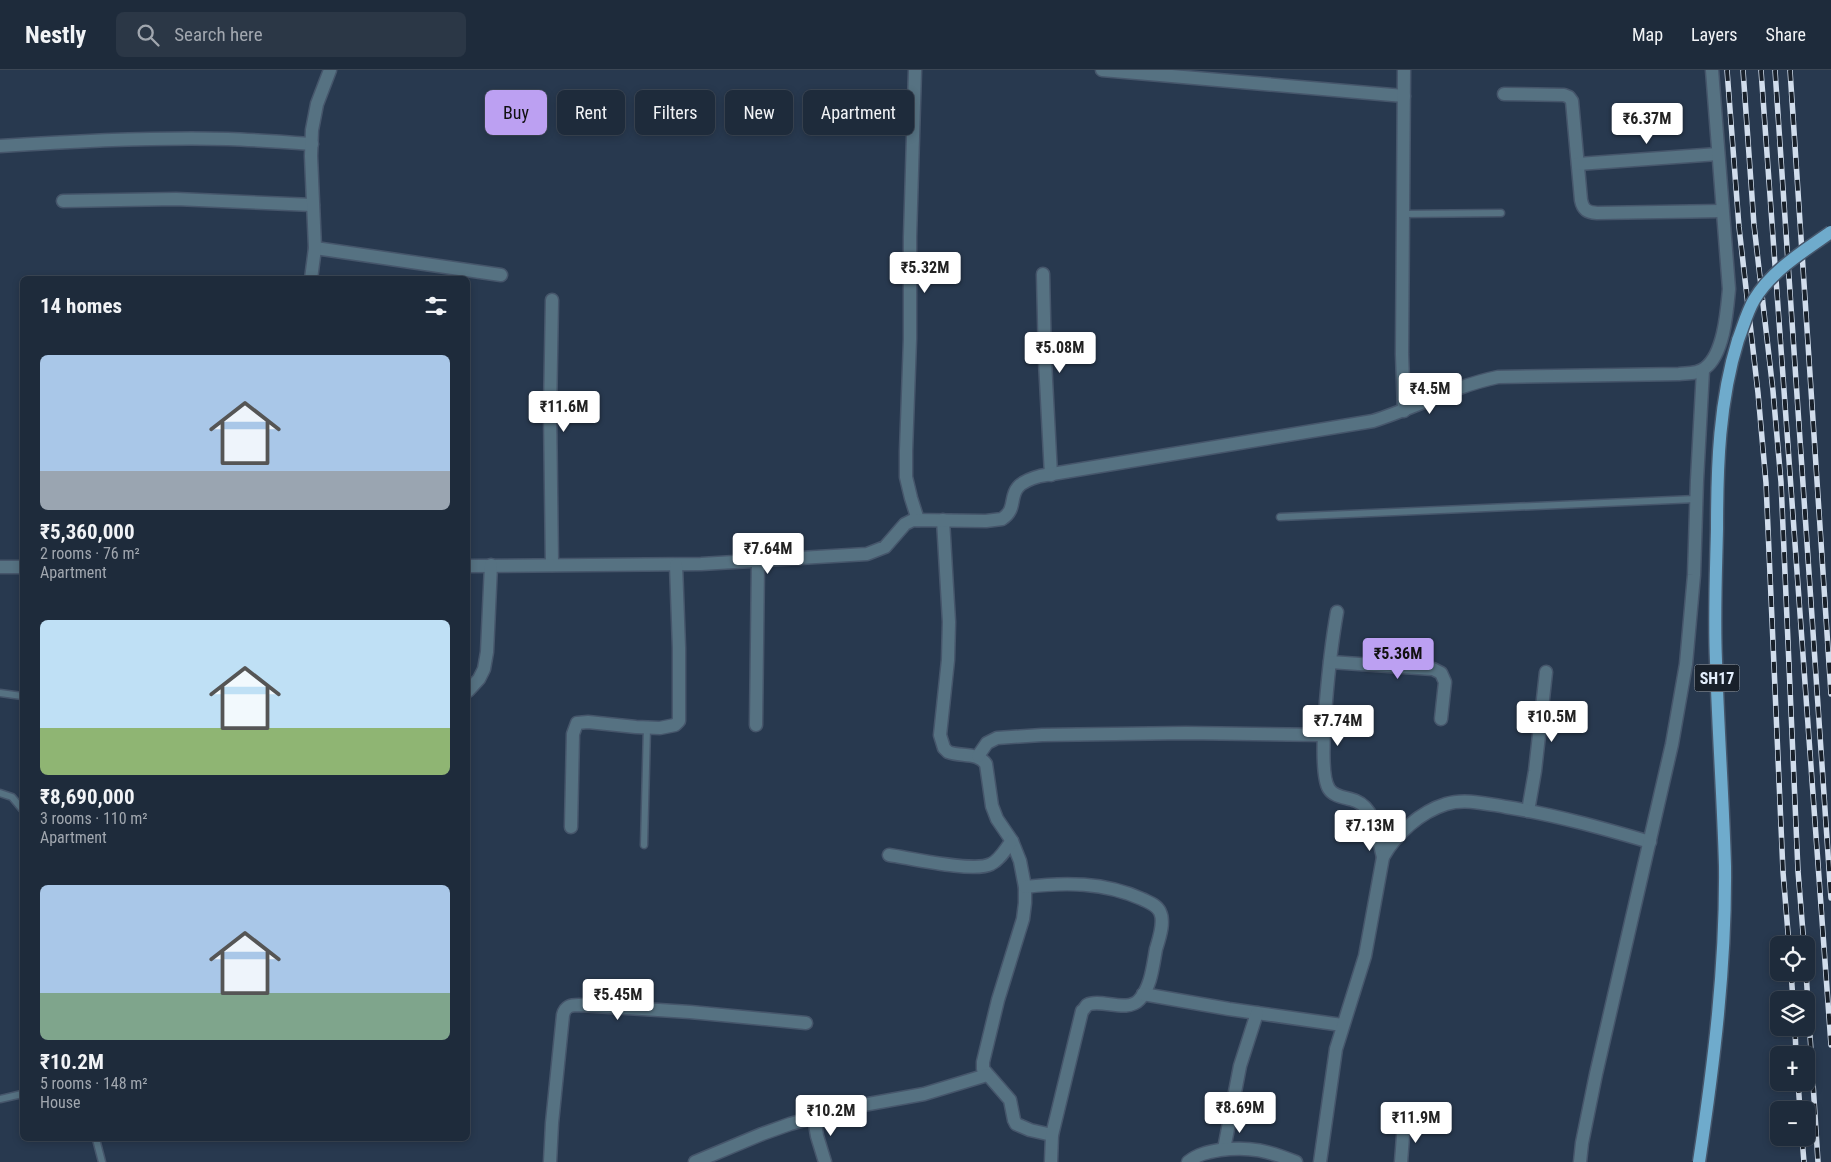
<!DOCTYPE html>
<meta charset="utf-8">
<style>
body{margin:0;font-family:"Roboto Condensed",sans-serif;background:#2b3746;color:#f1f3f6;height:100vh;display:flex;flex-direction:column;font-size:19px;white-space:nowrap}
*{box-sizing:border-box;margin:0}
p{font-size:16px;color:#a1a7af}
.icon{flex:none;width:28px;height:28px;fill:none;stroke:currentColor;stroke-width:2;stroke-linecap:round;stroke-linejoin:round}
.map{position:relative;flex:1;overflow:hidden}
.drawer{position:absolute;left:20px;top:206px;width:450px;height:865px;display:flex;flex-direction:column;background:#1e2b3b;border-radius:8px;box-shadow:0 2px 8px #0003,0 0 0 1px #3c4755}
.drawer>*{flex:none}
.guide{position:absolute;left:485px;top:20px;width:475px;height:45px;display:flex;gap:10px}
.tools{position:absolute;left:1770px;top:866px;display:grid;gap:10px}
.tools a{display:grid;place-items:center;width:45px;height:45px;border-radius:8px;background:#1e2b3b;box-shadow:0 2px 8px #0003,0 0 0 1px #3c4755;font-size:25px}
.price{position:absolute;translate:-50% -42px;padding:0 11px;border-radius:5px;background:#fff;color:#222;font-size:16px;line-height:32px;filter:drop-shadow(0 1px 2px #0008)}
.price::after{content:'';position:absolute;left:50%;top:30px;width:15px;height:11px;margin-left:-8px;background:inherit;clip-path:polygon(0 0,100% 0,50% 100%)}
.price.on{background:#bca0f2;color:#111}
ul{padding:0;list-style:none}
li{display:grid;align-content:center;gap:10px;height:265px;padding:0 20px}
li span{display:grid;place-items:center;height:155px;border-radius:8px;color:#555}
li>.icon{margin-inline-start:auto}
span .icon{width:90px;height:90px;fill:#fffc;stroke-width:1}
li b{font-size:21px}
h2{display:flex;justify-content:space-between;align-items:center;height:60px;padding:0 20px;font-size:21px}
.pill{padding:0 18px;border-radius:8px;background:#1e2b3b;box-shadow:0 2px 8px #0003,0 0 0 1px #3c4755;font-size:18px;line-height:45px}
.pill.on{background:#bca0f2;color:#111}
header{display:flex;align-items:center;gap:30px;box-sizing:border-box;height:70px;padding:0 25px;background:#1e2b3b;border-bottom:1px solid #3c4755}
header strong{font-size:24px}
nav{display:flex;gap:28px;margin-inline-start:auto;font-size:18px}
.search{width:350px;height:45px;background:#2b3746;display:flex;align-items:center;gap:12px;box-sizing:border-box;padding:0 18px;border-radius:8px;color:#a1a7af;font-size:19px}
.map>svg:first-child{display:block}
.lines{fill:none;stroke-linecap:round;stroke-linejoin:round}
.service-casing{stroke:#46566b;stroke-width:9}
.minor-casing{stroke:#46566b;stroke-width:15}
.service{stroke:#567282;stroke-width:6}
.minor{stroke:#567282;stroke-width:12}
.rail-casing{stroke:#d1ddec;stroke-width:5.5}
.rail{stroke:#18202a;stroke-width:4;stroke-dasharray:11;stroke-linecap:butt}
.primary-bridge-casing{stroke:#46566b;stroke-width:15;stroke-linecap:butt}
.primary-bridge{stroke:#6fabcc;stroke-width:12}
.labels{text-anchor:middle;stroke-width:5;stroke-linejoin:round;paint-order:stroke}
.shield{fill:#18202a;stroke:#a7b1be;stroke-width:1}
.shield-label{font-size:16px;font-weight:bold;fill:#e4effd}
</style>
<header>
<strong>Nestly</strong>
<div class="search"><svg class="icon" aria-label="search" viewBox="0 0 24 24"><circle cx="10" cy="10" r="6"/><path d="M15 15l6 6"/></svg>Search here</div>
<nav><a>Map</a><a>Layers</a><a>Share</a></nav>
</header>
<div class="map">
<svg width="1831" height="1092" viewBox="0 0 1831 1092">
<rect width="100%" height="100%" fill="#28394f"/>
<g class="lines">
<g class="service-casing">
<g id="service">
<polyline points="1403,144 1501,143"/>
<polyline points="1280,447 1696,429"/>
<polyline points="0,623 22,626"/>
<polyline points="0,723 12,727 22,739"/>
<polyline points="644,775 647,657"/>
<polyline points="0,1029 22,1024"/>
<polyline points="96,1069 102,1092"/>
</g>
</g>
<g class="minor-casing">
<g id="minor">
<polyline points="915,0 910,167 910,269 906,381 906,407 911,428 918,450"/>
<polyline points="1102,0 1404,26"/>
<path d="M1504,24L1564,25L1569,27L1572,31L1581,130C1583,140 1587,142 1597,143L1722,141"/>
<path d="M0,76C76,71 152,67 228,69C256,70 284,72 312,74"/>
<polyline points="1578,94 1718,84"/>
<polyline points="63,131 176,129 313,135"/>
<polyline points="315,178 501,205"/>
<polyline points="1043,204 1045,291 1051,405"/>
<polyline points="311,209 315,178 311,86 312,60 317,34 330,0"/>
<polyline points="552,230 550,341 552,495"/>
<polyline points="1404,341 1402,284 1404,0"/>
<path d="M943,450L949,552L948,590L940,665L944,678L948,682C961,687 978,682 986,694L992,736L997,749L1012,771L1020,791L1025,817V833L1023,849L998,930L983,992V999L1010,1030L1014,1050L1016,1054L1030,1060L1052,1065"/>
<path d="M468,496L701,494L867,484L885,477L905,454L913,450L986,451L1002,449C1023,435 999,417 1040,406L1373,351C1415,338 1454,316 1498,307L1679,304C1687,303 1698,304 1705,298C1724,284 1727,241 1729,219L1712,0"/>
<polyline points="0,497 22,497"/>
<path d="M1337,542C1332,570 1315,698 1329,719C1335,728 1347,727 1356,731C1376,739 1378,769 1383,787"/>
<polyline points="1330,592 1433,599 1441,603 1445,612 1441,649"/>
<polyline points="468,621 479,609 484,599 487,582 491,495"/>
<polyline points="756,655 758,492"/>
<polyline points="978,686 987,673 997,668 1042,665 1186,663 1324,665"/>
<polyline points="1528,741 1535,701 1546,602"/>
<polyline points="571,757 573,664 577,653 588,652 636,657 660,658 675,655 679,651 679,578 676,495"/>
<path d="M889,785C910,788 974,803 991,794C1000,790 1006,778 1012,771"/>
<path d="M1025,817C1065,812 1104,812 1142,829C1148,832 1157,835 1160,842C1165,852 1159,869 1156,879C1153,895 1151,918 1139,930C1127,943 1100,928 1087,935C1086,936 1083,941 1082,941L1052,1065L1051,1092"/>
<polyline points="1143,924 1229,939 1342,955"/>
<polyline points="814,1047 817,1066 825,1092"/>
<polyline points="1224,1079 1240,996 1257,943"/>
<path d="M550,1092L552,1053L563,945C565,936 571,935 579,935L690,942L806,953"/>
<polyline points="695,1092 762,1064 790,1054 852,1037 924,1024 987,1005"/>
<path d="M1188,1092C1198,1084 1208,1082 1220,1080C1250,1076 1269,1081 1296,1092"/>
<path d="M1320,1092L1336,979L1365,886L1383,787C1396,764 1420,742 1446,734C1465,728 1487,734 1506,737C1556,745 1602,758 1650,772"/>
<polyline points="1401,1092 1404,1053"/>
<polyline points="1580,1092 1582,1073 1596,1004 1672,674 1686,594 1694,505 1697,410 1703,300"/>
</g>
</g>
<use href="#service" class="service"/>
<use href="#minor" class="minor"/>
<g class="rail-casing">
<g id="rail">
<polyline points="1727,0 1739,157 1758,323 1766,413 1783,802 1789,875"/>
<polyline points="1743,0 1754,155 1773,321 1781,412 1798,801 1804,875"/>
<polyline points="1761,0 1831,975"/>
<polyline points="1775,0 1831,828"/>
<polyline points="1790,0 1831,624"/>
<polyline points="1791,902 1793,930"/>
<polyline points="1806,902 1818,1092"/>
<polyline points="1795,958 1796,985"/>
<polyline points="1798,1012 1800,1040"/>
<polyline points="1802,1068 1804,1092"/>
</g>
</g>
<use href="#rail" class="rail"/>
<g class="primary-bridge-casing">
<path id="primary-bridge" d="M1699,1092C1714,993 1726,895 1725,796C1723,727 1718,659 1716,591C1714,547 1716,503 1717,459C1717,396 1719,331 1738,270C1743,257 1747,242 1754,230C1771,201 1804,181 1831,162"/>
</g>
<use href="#primary-bridge" class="primary-bridge"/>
</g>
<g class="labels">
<rect class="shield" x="1694.5" y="594.5" width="45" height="27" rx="4"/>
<g class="shield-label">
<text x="1717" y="614">SH17</text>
</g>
</g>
</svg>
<div class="tools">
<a><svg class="icon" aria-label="locate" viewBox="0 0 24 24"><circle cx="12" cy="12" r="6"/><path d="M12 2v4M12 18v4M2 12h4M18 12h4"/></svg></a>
<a><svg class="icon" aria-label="layers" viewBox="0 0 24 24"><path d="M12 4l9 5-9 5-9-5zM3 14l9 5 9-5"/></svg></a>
<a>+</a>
<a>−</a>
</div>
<b class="price" style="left:1647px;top:75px">₹6.37M</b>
<b class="price" style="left:925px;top:224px">₹5.32M</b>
<b class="price" style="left:1060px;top:304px">₹5.08M</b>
<b class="price" style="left:1430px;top:345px">₹4.5M</b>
<b class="price" style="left:564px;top:363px">₹11.6M</b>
<b class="price" style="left:768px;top:505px">₹7.64M</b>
<b class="price on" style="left:1398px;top:610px">₹5.36M</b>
<b class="price" style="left:1552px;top:673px">₹10.5M</b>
<b class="price" style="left:1338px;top:677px">₹7.74M</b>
<b class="price" style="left:1370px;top:782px">₹7.13M</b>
<b class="price" style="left:618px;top:951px">₹5.45M</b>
<b class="price" style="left:1240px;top:1064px">₹8.69M</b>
<b class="price" style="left:831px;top:1067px">₹10.2M</b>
<b class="price" style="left:1416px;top:1074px">₹11.9M</b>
<div class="guide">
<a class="pill on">Buy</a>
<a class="pill">Rent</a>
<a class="pill">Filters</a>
<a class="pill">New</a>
<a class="pill">Apartment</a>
</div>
<section class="drawer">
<h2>14 homes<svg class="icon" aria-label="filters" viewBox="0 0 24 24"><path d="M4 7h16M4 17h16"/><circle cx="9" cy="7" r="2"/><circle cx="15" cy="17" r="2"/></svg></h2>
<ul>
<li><span style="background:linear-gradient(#a9c7e8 75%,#9aa5b1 0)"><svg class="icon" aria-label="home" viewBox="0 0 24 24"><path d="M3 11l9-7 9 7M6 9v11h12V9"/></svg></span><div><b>₹5,360,000</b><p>2 rooms · 76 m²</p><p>Apartment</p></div></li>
<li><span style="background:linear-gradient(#bfe0f5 70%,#8fb573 0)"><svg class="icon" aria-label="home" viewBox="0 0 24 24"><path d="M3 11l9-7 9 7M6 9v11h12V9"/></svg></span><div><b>₹8,690,000</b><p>3 rooms · 110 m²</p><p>Apartment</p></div></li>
<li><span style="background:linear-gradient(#a9c7e8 70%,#7fa58c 0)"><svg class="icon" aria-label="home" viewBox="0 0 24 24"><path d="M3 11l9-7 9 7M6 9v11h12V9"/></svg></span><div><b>₹10.2M</b><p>5 rooms · 148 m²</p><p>House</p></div></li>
</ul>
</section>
</div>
